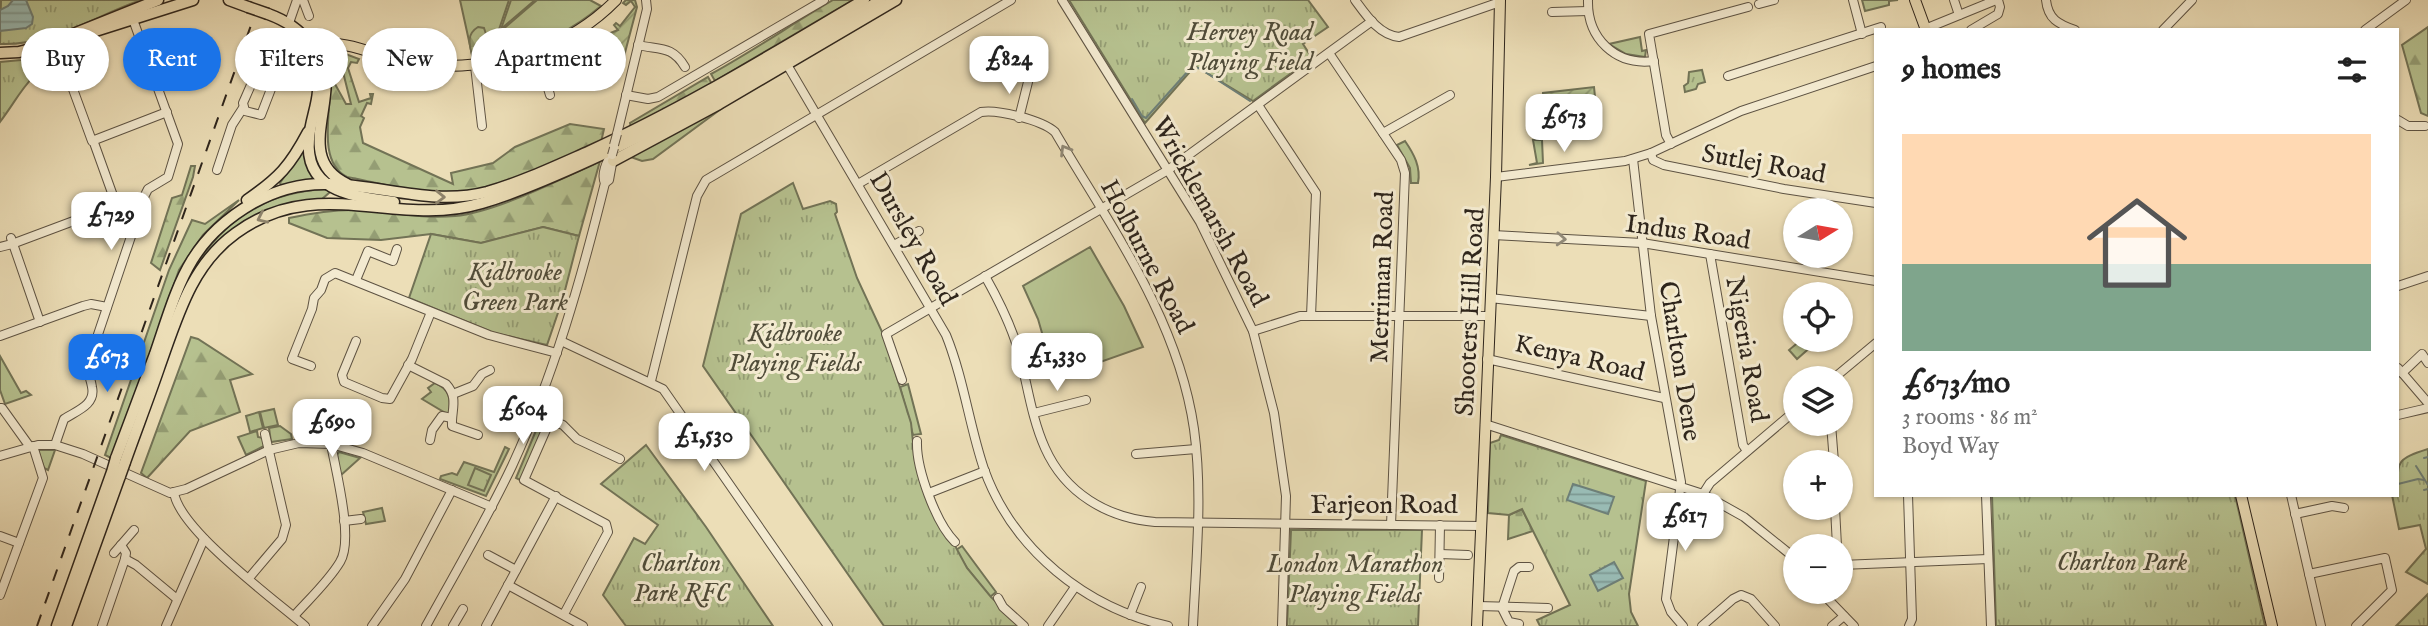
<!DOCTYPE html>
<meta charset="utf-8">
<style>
body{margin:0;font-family:"IM FELL English",serif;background:#f2f2f2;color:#222;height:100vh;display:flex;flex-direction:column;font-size:26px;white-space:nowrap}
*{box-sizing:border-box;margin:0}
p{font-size:23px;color:#767676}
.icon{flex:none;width:38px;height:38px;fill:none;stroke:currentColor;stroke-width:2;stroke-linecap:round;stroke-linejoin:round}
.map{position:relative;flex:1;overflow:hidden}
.details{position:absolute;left:1874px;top:28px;width:525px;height:469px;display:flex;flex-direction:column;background:#fff;border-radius:0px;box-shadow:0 2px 5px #0004}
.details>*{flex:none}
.banner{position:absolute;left:21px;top:28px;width:665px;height:63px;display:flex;gap:14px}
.needle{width:46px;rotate:79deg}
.buttons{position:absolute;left:1783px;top:198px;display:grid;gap:14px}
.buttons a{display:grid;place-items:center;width:70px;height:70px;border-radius:50%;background:#fff;box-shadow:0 2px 5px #0004;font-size:35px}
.price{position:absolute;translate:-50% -60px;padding:0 16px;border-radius:14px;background:#fff;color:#222;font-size:23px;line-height:46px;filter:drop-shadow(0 2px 4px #0008)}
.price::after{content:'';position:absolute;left:50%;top:42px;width:21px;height:16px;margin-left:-10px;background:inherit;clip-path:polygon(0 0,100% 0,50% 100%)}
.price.on{background:#1a73e8;color:#fff}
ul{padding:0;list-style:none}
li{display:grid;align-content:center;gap:14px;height:371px;padding:0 28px}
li+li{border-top:2px solid #e0e0e0}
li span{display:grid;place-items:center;height:217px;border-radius:0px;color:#555}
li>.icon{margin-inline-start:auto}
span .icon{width:126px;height:126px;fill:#fffc;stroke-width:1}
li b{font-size:30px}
h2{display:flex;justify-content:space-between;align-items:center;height:84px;padding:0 28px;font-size:30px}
.chip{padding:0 24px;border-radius:32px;background:#fff;box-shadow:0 2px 5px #0004;font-size:24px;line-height:63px}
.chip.on{background:#1a73e8;color:#fff}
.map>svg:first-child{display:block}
.grass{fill:#b6c18f;stroke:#727356;stroke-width:2}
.forest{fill:url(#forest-firs);stroke:#727356;stroke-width:2}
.cemetery{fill:url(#cemetery-stones);stroke:#727356;stroke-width:2}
.park{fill:url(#park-tufts);stroke:#727356;stroke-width:2}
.garden{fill:url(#garden-furrows);stroke:#727356;stroke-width:2}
.water{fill:url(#water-rules);stroke:#6e7f77;stroke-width:2}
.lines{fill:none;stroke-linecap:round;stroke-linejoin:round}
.stream{stroke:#6e7f77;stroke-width:2}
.minor-casing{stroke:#5e5343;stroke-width:10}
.major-casing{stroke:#2e251c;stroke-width:12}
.highway-casing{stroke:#2e251c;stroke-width:13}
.minor{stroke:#f3ead0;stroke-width:8}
.major{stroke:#ecdeb7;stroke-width:10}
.highway{stroke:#ecdeb7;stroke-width:10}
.rail{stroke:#2e251c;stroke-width:2;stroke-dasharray:12 12;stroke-linecap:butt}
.minor-bridge-casing{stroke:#5e5343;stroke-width:10;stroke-linecap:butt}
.highway-bridge-casing{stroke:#2e251c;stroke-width:13;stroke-linecap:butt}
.minor-bridge{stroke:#f3ead0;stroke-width:8}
.highway-bridge{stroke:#ecdeb7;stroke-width:10}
.oneway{stroke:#908876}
.oneway2{stroke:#8d826a}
.labels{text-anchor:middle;stroke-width:6;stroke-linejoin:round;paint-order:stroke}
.park-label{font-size:26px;font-style:italic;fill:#504c39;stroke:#f3ead0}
.street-label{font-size:26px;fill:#2e251c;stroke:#f3ead0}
</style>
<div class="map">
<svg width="2428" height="626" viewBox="0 0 2428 626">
<defs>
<pattern id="forest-firs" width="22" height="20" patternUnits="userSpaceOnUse" patternTransform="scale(1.75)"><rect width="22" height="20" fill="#b6c18f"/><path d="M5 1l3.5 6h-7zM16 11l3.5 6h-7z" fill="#949d74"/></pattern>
<pattern id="cemetery-stones" width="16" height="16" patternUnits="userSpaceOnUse" patternTransform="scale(1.75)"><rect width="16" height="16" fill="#b6c18f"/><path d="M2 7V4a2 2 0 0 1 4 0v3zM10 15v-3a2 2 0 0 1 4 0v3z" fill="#949d74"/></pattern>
<pattern id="park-tufts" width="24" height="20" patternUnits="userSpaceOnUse" patternTransform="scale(1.75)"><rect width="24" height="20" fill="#b6c18f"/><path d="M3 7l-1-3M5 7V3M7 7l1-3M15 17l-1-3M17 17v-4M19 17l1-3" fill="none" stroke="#949d74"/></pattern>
<pattern id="garden-furrows" width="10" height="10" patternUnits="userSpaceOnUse" patternTransform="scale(1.75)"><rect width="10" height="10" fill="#b6c18f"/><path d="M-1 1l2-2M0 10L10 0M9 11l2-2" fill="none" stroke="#949d74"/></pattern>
<pattern id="water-rules" width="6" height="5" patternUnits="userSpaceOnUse" patternTransform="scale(1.75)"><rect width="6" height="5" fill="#99bbb4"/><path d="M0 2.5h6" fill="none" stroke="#7d9892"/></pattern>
</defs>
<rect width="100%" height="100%" fill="#ecdeb7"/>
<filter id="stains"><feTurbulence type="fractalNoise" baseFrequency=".00286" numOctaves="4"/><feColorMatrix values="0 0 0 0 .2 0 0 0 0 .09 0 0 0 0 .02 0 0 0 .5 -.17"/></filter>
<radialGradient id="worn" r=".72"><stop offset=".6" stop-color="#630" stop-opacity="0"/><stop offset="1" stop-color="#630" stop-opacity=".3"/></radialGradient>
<g class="grass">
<polygon points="460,0 509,0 490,56 473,59"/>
<polygon points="511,0 535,0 501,29"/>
<path d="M537,0H590L601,6C569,33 533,50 492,56L501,31Z"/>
<polygon points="1640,37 1642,51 1646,50 1645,57 1626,54 1609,44"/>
<polygon points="725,106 653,159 642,161 628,156"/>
<polygon points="1533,140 1542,140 1543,163 1529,165 1537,163"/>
<path d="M1405,141C1414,154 1421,167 1418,183H1411L1410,168L1397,145Z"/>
<polygon points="304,148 316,180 281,185 280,183"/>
<path d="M326,189L330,192L322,199L236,228L181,297H179C209,232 252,193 326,189Z"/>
<polygon points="239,200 203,235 179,270 113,459 105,455 169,270 192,220 205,224"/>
<polygon points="1090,247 1124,306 1143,347 1055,378 1038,319 1023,286"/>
<polygon points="1801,340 1811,340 1814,344 1797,359 1789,350"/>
<polygon points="0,356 21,393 26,391 31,395 5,404 0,390"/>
<path d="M435,383C450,389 451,399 449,415L422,399L431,392L428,388Z"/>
<polygon points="908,384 921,434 913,435 900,387"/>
<polygon points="274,409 278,425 264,428 260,412"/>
<polygon points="259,412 263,428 250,432 246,416"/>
<polygon points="540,421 546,423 522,481 516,478"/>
<polygon points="280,426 291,434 292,439 271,442 269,428"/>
<polygon points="257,431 258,437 263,438 264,446 246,455 238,437"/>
<polygon points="505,447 509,449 486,496 440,479 441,476 452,473 457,475 464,462 494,472"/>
<polygon points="38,450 55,450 48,470 44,468"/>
<polygon points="339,452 360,458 340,476 337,455"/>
<polygon points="1687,496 1707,503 1682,518 1685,497"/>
<polygon points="382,508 385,521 366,524 363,512"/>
<polygon points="962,546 996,592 990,597 967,568 956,550"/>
</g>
<g class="forest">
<path d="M833,0H853L715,81L711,74C753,51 792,24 833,0Z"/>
<path d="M478,27L484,28C488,39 490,48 482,57L473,59C470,46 465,35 478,27Z"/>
<polygon points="2428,27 2428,116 2421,113 2402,45"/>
<path d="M334,53H343L359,59L357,63L351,62L348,68L359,102L371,98L370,94H373L371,104L367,103L361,116L364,118L360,127L363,143L453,184L451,173L493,163L515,147L570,124L604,129L601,142C559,160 505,190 459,193C420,195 385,184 347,177C315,161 333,106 330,75L346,104H351L342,68L332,56Z"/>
<polygon points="708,77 712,84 631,128 630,123"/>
<path d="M600,161L579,236L543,227L481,243L431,234L381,240L327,238L289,223V218C312,213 334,209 358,210C390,212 422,219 455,216C496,212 561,179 600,161Z"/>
<polygon points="191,166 195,166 193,177 160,270 151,263 172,198 182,195"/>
<polygon points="191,337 198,339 252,374 230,380 240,412 190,431 147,478 141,473"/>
</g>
<polygon class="cemetery" points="1522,509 1533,531 1508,539 1509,515"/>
<g class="park">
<path d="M1,0H141C95,16 51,46 0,44Z"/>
<polygon points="1069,0 1308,0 1328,27 1303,44 1312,58 1253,101 1195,66 1145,123"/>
<polygon points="1862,0 1898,0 1889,1 1889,5 1865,11"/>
<path d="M60,47L63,58C27,73 22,93 0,122V62L21,60Z"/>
<polygon points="1702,70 1705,82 1698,84 1696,89 1685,92 1684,86 1688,83 1689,72"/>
<polygon points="793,183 803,209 830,201 836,204 837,212 835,214 857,278 884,336 911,423 915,461 926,492 967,568 991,597 1022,626 884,626 703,366 741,214"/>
<polygon points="118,210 126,212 119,235 111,235 105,219"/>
<polygon points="543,227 579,236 563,298 547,345 494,333 409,298 431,234 481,243"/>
<polygon points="1501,435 1646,481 1629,594 1631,612 1638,626 1540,626 1537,620 1570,605 1522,509 1509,515 1488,513 1490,443 1499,440"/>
<polygon points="646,445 706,527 773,626 626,626 603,595 634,538 645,544 658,525 601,484"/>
<path d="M2428,449V584L2406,572L2426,549L2420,525L2399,529L2392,495H2398C2398,461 2394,460 2428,449Z"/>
<polygon points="475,468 491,475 484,491 468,485"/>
<polygon points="1992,495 2235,495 2265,626 1996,626"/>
<polygon points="1291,530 1422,530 1418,626 1287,626"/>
<polygon points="2428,594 2428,626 2396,626"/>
</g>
<g class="garden">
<polygon points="626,0 635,0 637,7 622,64 617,59 611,58 605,68 593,65 577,75 569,59 573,57 576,64 579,62 575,56 580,53 583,56 585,51 588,58 592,56 587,51 592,48 594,50 599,46 603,50 607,47 604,42 608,39 611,42 613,40 608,34 618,30 614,25 616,23 620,26 635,7 631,1 626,5 623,3"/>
<polygon points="1594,87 1597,116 1596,126 1543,132 1543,93"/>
</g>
<g class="water">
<polygon points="13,0 26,0 33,17 32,24 26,28 0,31 0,10 8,6"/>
<polygon points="1573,484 1614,497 1608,514 1567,500"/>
<polygon points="1614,562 1623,578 1598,591 1590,575"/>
</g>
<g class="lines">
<g class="stream">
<polyline points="1132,99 1142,116 1146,118 1189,70 1199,68 1250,101"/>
<polyline points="2424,458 2428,457"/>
<polyline points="2416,466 2428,485"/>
<polyline points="2398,484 2418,479 2424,480"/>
<polyline points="2424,490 2428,489"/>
</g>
<g class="minor-casing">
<g id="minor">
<polyline points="303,0 309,16"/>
<polyline points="1062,0 1200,222 1253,331 1274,413 1286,496 1282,626"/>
<path d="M1355,0C1366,15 1379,35 1399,37L1500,2"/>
<path d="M1588,0C1587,38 1615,66 1654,61"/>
<polyline points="1853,0 1862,34"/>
<polyline points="1954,0 1959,15"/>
<path d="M2046,0C2048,19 2058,24 2075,30"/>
<polyline points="1759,4 1774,0"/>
<polyline points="1552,12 1588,11"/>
<polyline points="289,23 297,0"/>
<polyline points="1925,29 1996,0"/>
<polyline points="1971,30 1998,14 2000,7 1998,0"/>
<polyline points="2163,30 2192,0"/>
<polyline points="2365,30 2406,0"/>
<path d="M638,45C659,50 672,45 685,67"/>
<polyline points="537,52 550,95"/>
<polyline points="1329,53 1401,160 1405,173 1391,525"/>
<polyline points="475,66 482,126"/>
<path d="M789,68L946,335C964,379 969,425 984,469C1013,550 1086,608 1168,626"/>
<polyline points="1728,76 1881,27"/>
<polyline points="70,81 92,141 167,112"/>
<polyline points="62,83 77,78"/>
<polyline points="272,84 254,78 243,103 245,111 261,115 281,63 289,56 313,47"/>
<polyline points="626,95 648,99 658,97 824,0"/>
<polyline points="1258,105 1316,193 1311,316"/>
<polyline points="1019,118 1028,82"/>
<polyline points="2398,120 2408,126 2425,126"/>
<polyline points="1383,133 1450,95"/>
<polyline points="617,134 647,9 646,0"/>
<polyline points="93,140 116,204"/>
<polyline points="1671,144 1666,135 1649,34 1748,7"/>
<polyline points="1651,153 1653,160 1664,165 1784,189 1876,203"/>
<polyline points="1633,159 1651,316 1681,482 1666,599 1671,612 1683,626"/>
<polyline points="217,170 232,125 243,108"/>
<polyline points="1496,177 1625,161 1651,153 1741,111 1876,66"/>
<polyline points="605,183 609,180 613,158"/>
<path d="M858,184L981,112C997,109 1042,120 1055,132C1110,226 1178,318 1194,429C1203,494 1196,561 1193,626"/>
<polyline points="1493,235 1642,243 1876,281"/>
<polyline points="11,238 40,322"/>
<polyline points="894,245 919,231"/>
<polyline points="0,247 12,244 127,201 142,205"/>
<polyline points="1710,254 1743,445 1747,451"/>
<path d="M985,276C998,299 1010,323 1018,349C1027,381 1031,417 1045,448C1065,493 1107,518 1155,522L1481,526"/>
<polyline points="356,280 368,251 393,261 397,249"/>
<polyline points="2398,286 2428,276"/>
<polyline points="1490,298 1651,316"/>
<polyline points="1253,331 1300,316 1489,316"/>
<polyline points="0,336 83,306 91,304 107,307"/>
<polyline points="356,341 342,375 344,382 382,398 390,399 412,359 431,312"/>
<polyline points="561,341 663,389 828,626"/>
<polyline points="1487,359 1664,398"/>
<path d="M408,365L446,384C459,398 451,410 452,426L478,435"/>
<polyline points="311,366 292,359 312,309 314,298 321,290 325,279 335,273 489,335 557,353"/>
<polyline points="2398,368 2428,403"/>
<polyline points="2402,373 2422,354 2428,363"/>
<polyline points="1834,378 1876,343"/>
<polyline points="902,380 886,334 1168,170 1372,21"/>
<polyline points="651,381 697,196 706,180 1011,0"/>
<polyline points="453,394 473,386 482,374 490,370"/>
<polyline points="0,408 2,408 30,447"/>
<polyline points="1034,413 1086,400"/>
<polyline points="2398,415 2428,408"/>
<polyline points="1485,424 1703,494 1744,517 1796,559"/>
<polyline points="1831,424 1834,462"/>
<polyline points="430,440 432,430 442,416 452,418"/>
<path d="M917,441C916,469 936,523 955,542"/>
<path d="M55,445L64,419C76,411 96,405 92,387C91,379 87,373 88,364L145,195L148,189L168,177L178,144L131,14"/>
<polyline points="1136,454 1196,449"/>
<polyline points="0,456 38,445 55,445 83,454 170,493 186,489 269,450 299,443 331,444 363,453 492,507"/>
<path d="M174,492C178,529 275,600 305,626"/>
<polyline points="929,493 985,471"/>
<polyline points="1703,494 1710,483 1796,410"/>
<polyline points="1908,495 1912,619 1909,626"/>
<polyline points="1986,495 1991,626"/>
<polyline points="2291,495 2321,626"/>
<polyline points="1835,508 1837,546"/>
<polyline points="2295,514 2332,506 2344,508"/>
<polyline points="344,521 361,519"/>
<polyline points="0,536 19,543"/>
<polyline points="114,553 134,530"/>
<polyline points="1440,554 1468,555"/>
<polyline points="488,555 516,570"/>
<polyline points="125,559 136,565 177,599"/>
<polyline points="1841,565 1988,559"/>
<polyline points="2309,574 2385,558 2392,590 2356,626"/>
<polyline points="249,578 282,539 286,525 265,434"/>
<polyline points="1439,578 1440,525"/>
<polyline points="508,585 583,626"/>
<polyline points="1821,592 1854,626"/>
<polyline points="0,595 43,478 33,446"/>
<polyline points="998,598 1003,607 1024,626"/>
<polyline points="1478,606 1548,608"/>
<polyline points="564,614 608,532 606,524 524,480 549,423 552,421 563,425 577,439 620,459"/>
<polyline points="1130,615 1141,587"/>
<path d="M294,616C309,599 328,582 340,562C354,540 336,472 331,444"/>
<polyline points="1519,624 1509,622 1502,608 1514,571 1519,567 1529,567"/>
<polyline points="102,626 125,559 126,553 121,545"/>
<polyline points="166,626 204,539"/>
<polyline points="372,626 405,579 452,490"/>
<path d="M426,626C455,573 486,521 512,466C554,375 581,280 605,183C601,175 606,161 612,155"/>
<polyline points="453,626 463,609"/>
<polyline points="486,626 556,496"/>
<polyline points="1048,626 1075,587"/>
<polyline points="1702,626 1733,599 1741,595 1751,599 1775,626"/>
<polyline points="1832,626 1844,616"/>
</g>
</g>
<g class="major-casing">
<g id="major">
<polyline points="1915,0 1926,30"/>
<path d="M313,47C343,37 374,55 402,62C416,66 431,66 445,66C509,66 571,46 616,0"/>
<polyline points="2241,495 2272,626"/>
<polyline points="1477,626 1496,177 1500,0"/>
</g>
</g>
<g class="highway-casing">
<g id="highway">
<polyline points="229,0 248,7"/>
<path d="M268,14C287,21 298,29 311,44C314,49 319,51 321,57C340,100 292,158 347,184"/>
<polyline points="89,33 193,0"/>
<path d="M313,47C312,62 319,75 318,91C317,107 310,122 309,139C304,193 355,196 394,202"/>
<polyline points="0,53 19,52 46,45 158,0"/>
<polyline points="613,161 719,104 896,0"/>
<path d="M247,200C279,178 290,166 308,132"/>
<path d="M116,458C129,423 142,389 155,354C178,287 187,241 253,203C276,190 302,183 329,184C382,185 433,206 487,192C522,182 556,166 590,151C685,108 774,53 864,0"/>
<path d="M125,462C136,431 148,400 159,368C177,318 191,265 236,233C318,173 395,229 482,203C519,192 555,176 590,160C691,114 785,56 881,0"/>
<polyline points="57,626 112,472"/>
<polyline points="66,626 120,476"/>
</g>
</g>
<use href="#minor" class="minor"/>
<use href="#major" class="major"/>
<use href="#highway" class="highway"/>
<polyline class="rail" points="37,626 260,0"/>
<g class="minor-bridge-casing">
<g id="minor-bridge">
<polyline points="614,145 617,134"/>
<polyline points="612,155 614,148"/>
</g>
</g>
<g class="highway-bridge-casing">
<g id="highway-bridge">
<polyline points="248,7 268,14"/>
<polyline points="112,472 116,458"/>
<polyline points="120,476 125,462"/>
</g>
</g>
<use href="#minor-bridge" class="minor-bridge"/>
<use href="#highway-bridge" class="highway-bridge"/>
</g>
<defs><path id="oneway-chevron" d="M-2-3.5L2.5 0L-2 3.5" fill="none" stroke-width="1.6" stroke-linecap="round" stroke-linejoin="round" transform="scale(1.75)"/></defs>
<g class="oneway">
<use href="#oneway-chevron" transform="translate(1065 150) rotate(-121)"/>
<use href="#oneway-chevron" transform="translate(1561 239) rotate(3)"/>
</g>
<g class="oneway2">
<use href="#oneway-chevron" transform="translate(440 197) rotate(1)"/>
<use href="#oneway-chevron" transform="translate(262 218) rotate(155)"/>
</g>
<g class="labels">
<g class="park-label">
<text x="1250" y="40">Hervey Road<tspan x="1250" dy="30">Playing Field</tspan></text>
<text x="515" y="280">Kidbrooke<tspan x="515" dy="30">Green Park</tspan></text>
<text x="795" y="341">Kidbrooke<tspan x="795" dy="30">Playing Fields</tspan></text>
<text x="2122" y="570">Charlton Park</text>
<text x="681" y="571">Charlton<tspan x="681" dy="30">Park RFC</tspan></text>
<text x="1355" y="572">London Marathon<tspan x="1355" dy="30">Playing Fields</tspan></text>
</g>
<g class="street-label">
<text transform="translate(1764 163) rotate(10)" y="9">Sutlej Road</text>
<text transform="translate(1211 211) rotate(61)" y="9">Wricklemarsh Road</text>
<text transform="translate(1688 231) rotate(8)" y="9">Indus Road</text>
<text transform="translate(914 238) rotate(60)" y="9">Dursley Road</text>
<text transform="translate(1148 256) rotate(62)" y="9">Holburne Road</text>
<text transform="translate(1381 277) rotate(-88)" y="9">Merriman Road</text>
<text transform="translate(1469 312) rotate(-87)" y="9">Shooters Hill Road</text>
<text transform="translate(1748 349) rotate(80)" y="9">Nigeria Road</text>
<text transform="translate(1580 357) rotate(13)" y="9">Kenya Road</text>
<text transform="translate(1681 361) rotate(81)" y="9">Charlton Dene</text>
<text x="1384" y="513">Farjeon Road</text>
</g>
</g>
<rect width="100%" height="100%" filter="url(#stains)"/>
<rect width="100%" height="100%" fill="url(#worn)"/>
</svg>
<div class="buttons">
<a><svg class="needle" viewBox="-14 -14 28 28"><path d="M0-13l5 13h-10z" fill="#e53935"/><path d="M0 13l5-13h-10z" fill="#767676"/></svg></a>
<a><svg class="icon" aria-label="locate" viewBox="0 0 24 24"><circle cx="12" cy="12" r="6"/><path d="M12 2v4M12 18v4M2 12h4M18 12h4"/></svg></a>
<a><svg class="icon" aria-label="layers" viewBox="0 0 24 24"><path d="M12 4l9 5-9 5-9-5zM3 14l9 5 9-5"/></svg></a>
<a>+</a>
<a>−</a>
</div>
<b class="price" style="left:1009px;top:96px">£824</b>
<b class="price" style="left:1564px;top:154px">£673</b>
<b class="price" style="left:111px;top:252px">£729</b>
<b class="price" style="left:1057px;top:393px">£1,330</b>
<b class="price on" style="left:107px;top:394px">£673</b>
<b class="price" style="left:523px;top:446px">£604</b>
<b class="price" style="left:332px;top:459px">£690</b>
<b class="price" style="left:704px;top:473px">£1,530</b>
<b class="price" style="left:1685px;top:553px">£617</b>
<div class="banner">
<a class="chip">Buy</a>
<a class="chip on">Rent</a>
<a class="chip">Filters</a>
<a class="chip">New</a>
<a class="chip">Apartment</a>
</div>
<section class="details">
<h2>9 homes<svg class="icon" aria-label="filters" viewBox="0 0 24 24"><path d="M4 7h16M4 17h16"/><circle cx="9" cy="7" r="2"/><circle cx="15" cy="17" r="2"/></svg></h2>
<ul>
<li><span style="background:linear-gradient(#ffd9b3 60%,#7fa58c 0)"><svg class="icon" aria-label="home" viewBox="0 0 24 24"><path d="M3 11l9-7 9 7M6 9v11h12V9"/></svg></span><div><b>£673/mo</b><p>3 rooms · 86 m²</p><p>Boyd Way</p></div></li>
</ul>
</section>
</div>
